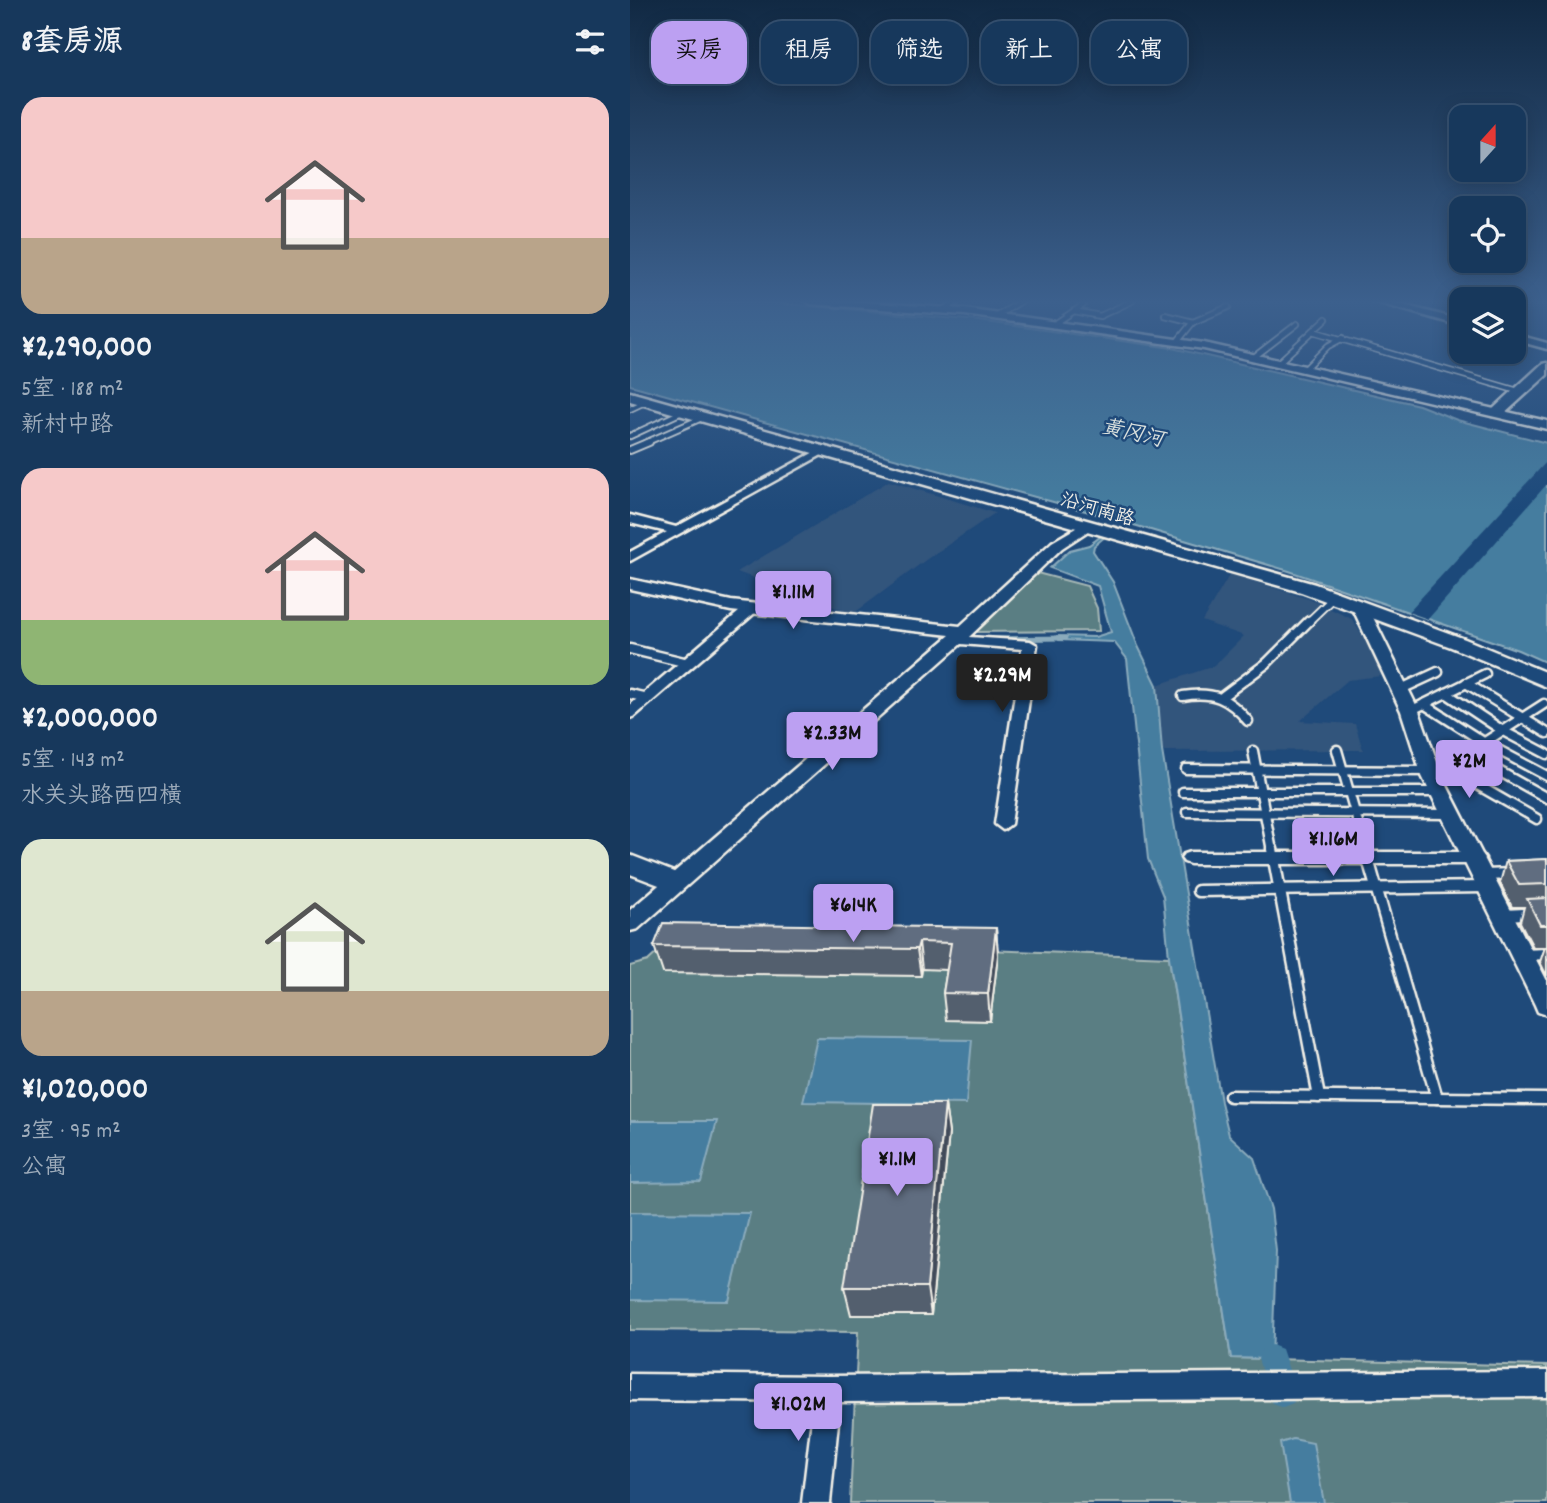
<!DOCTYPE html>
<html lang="zh">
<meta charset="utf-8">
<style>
body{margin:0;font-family:Dekko,"LXGW WenKai TC",sans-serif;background:#203f62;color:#f1f3f6;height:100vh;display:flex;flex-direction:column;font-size:26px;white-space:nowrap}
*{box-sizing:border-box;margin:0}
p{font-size:23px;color:#9eacbb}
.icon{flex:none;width:38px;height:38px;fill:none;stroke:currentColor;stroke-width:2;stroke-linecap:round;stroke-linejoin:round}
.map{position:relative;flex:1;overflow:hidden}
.drawer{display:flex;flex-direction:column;background:#17385c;width:630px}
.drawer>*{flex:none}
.banner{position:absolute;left:21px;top:21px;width:665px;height:63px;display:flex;gap:14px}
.needle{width:46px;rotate:21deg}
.tools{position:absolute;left:819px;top:105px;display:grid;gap:14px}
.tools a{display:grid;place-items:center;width:77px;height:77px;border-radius:14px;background:#17385c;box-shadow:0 4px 18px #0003,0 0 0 2px #365272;font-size:35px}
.price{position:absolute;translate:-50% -60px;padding:0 16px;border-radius:7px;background:#bca0f2;color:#111;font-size:23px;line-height:46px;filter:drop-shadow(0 2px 4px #0008)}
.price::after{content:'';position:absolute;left:50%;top:42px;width:21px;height:16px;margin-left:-10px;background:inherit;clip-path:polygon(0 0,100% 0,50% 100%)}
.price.on{background:#222;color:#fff}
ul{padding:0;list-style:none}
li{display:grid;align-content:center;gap:14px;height:371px;padding:0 21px}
li span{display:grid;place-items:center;height:217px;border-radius:21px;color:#555}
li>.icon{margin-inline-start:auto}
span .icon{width:126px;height:126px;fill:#fffc;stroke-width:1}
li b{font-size:30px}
h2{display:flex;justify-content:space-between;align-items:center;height:84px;padding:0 21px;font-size:30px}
.chip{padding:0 24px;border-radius:21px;background:#17385c;box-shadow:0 4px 18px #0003,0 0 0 2px #365272;font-size:24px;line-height:63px}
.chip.on{background:#bca0f2;color:#111}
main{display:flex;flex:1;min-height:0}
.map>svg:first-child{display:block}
.built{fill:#32547c}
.green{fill:#5a7e83;stroke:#a7b8b6;stroke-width:2}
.water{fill:#457d9f;stroke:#8babbc;stroke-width:2}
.pier{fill:#1f4a7a}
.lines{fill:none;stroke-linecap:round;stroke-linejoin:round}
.stream{stroke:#8babbc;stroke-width:5}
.canal{fill:#457d9f;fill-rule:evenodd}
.service-far3-casing{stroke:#f4f1e8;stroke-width:8}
.service-far2-casing{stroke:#f4f1e8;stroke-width:10}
.service-far1-casing{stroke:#f4f1e8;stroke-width:13}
.service-casing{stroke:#f4f1e8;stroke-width:15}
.minor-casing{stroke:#f4f1e8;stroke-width:5}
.tertiary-casing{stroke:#f4f1e8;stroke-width:5}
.secondary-casing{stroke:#f4f1e8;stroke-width:5}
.path{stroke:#f4f1e8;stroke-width:2;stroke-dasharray:1 3.5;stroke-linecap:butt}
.service-far3{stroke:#1f4a7a;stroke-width:4.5}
.service-far2{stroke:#1f4a7a;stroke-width:6}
.service-far1{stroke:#1f4a7a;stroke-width:8}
.service{stroke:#1f4a7a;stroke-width:10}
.minor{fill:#1f4a7a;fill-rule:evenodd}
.tertiary{fill:#1f4a7a;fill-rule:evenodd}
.secondary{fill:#1f4a7a;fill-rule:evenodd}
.wall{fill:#535e6e;stroke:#f4f1e8;stroke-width:2}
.shaded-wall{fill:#434c5a;stroke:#f4f1e8;stroke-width:2}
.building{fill:#606d80;stroke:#f4f1e8;stroke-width:2}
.labels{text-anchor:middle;stroke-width:5;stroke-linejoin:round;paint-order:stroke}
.far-street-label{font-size:19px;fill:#f4f1e8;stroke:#1f4a7a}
.far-water-label{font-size:21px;font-style:italic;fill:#dae0dd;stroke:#1f4a7a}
</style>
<main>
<section class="drawer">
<h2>8套房源<svg class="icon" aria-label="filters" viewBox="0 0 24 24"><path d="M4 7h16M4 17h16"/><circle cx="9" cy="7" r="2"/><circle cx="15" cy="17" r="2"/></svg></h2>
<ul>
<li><span style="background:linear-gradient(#f6c9c9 65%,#b9a48a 0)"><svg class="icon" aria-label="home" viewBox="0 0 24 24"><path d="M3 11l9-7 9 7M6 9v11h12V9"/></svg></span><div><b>¥2,290,000</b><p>5室 · 188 m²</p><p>新村中路</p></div></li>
<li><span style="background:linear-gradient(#f6c9c9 70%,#8fb573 0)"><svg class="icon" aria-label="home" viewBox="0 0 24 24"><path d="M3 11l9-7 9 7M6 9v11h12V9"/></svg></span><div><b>¥2,000,000</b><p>5室 · 143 m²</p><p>水关头路西四横</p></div></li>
<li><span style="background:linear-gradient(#dfe7d0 70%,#b9a48a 0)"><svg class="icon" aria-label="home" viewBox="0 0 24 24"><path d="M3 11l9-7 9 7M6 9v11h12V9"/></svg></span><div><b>¥1,020,000</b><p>3室 · 95 m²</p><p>公寓</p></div></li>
</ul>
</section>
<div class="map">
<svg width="917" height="1503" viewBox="0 0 917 1503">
<rect width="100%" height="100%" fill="#1f4a7a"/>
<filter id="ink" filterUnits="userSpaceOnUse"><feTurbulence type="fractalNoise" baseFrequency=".0143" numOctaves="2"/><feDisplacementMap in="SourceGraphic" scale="14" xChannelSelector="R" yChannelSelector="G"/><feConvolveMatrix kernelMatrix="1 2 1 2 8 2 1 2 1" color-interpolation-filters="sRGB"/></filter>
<g filter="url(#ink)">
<g class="built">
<polygon points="259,481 365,513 297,559 223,614 107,572"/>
<polygon points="600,574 679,599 722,619 742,652 751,676 718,680 670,721 725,724 733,750 532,751 527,685 584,666 614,636 572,621"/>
</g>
<g class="green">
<polygon points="407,573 457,586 467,608 469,631 345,632"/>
<polygon points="43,938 539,957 601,1358 917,1366 917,1503 220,1503 228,1332 0,1330 0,966 18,961"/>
</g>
<g class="water">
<polygon points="0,301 124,301 349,321 542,348 789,405 827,420 917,443 917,663 888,650 659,571 470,515 0,385"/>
<polygon points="474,534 477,535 464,546 463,551 483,582 508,646 527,685 532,751 591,1102 599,1135 624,1158 641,1209 646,1251 642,1359 601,1358 539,957 533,896 518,859 497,659 484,642 429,640 427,636 465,637 481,632 468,586 420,568 440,550 459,545"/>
<polygon points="187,1038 342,1040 336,1104 173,1102"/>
<polygon points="0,1121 87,1121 71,1182 0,1183"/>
<polygon points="0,1212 120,1213 99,1301 0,1300"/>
<polygon points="663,1439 683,1443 694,1503 660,1503 650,1443"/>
</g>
<polygon class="pier" points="917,461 917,484 798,619 778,612"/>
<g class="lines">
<polyline class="stream" points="357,639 435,638"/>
<polygon class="canal" points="642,1345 652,1349 667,1394 663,1404 653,1408 643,1404 628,1359 632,1349"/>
<g class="service-far3-casing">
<g id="service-far3">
<polyline points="312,310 329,301"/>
<polyline points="444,311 470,316 502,301"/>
<polyline points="535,315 563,322 547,342"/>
<polyline points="366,317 391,301"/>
<polyline points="563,322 598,307"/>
<polyline points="423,325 453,305"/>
<polyline points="683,331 888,391"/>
<polyline points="624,357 667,324"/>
<polyline points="649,362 696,319"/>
<polyline points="676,368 698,346 713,338"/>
<polyline points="0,409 17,401"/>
<polyline points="0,436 54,411"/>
<polyline points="15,443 74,417"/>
</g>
</g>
<g class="service-far2-casing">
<g id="service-far2">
<polyline points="0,450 19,442"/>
<polyline points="677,623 703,598"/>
</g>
</g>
<g class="service-far1-casing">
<g id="service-far1">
<polyline points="0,649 58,663"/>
<polyline points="836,683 917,733"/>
<polyline points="769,690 808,672"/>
<polyline points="816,693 873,731 917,754"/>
<polyline points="0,694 17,698"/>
<path d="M553,696C583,691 599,698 618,721"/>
<polyline points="593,696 637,663 679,621"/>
<polyline points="794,704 855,743 917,776"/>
<polyline points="780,711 855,674"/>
<polyline points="707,750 736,851"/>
<polyline points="623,751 642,851"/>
<polyline points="838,754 917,798"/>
<polyline points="818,768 907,819"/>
<polyline points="556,769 798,771"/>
<polyline points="802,776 914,704"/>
<polyline points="553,792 809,792"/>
<polyline points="557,812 820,814"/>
</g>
</g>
<g class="service-casing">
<g id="service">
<polyline points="642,849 689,1097"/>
<polyline points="735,849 807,1098"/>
<polyline points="854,875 883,874"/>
<polyline points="568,891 857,887"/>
<polyline points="874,915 917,913"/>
<polyline points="893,955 917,954"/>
<polyline points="600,1096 917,1099"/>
</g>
</g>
<g class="minor-casing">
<g id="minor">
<polygon points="190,449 199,451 0,561 0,552 37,532 0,523 0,515 46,527"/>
<polygon points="122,604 129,608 127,611 5,716 0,718 0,705 117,605"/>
<polygon points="324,636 400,641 407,645 381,824 373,830 365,824 392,649 319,643 317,640 319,637"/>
<polygon points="560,852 846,852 852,854 855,858 852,862 846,864 560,864 554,862 551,858 554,854"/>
<polygon points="917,1371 917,1397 210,1402 200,1503 172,1503 184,1402 0,1400 0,1374 198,1376"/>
</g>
</g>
<g class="tertiary-casing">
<g id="tertiary">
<polygon points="176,301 219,301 335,309 574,343 917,421 917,429 574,349 335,315 181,304"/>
<polygon points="742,301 758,301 831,320 831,326"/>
<polygon points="884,334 917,343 917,349 884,340"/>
<polygon points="456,522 463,526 461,529 432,548 340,636 8,929 0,931 0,910 320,635 101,611 0,589 0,579 101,601 330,626 422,542"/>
<polygon points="731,604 739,609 789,711 812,776 917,981 917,1015 908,1012 905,1005 792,776 771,711 723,609"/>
</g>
</g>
<g class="secondary-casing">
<g id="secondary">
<polygon points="917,363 917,375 872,416 862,416 860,413 862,410 912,364"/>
<polygon points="0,392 685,584 835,639 917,673 917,687 821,647 671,592 0,401"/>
<polygon points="0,855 54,876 58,882 54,888 45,891 0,874"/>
</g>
</g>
<polyline class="path" points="113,301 169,305"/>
<use href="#service-far3" class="service-far3"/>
<use href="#service-far2" class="service-far2"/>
<use href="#service-far1" class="service-far1"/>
<use href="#service" class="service"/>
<use href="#minor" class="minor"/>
<use href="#tertiary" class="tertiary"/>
<use href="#secondary" class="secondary"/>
</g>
<g class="wall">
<polygon points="917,859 917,976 910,962 915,947 903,947 890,922 894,907 882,907 870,883 876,861"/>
<polygon points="366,928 368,955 360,1021 316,1020 313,993 317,970 292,969 291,976 33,973 24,946"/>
<polygon points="315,1104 319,1133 301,1315 221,1315 214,1287"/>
</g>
<g class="shaded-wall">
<polygon points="366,928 368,955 360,1021 358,994"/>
<polygon points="289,942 292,969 291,976 287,949"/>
<polygon points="315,1104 319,1133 301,1315 297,1287"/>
</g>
<g class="building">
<polygon points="917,859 917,884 889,885 876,861"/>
<polygon points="917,898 917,925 910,925 897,899"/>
<polygon points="33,923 366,928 358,994 313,993 321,943 289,942 287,949 24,946"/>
<polygon points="243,1104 315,1104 297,1287 214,1287"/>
</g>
</g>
<linearGradient id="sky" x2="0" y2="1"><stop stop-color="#112943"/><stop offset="0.59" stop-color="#3c608d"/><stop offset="1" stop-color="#3c608d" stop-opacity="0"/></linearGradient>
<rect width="917" height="511" fill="url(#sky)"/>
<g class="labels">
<g class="far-street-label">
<text transform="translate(468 508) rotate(16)" y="7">沿河南路</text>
</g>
<g class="far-water-label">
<text transform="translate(503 432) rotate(13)" y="7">黄冈河</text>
</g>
</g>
</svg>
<div class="tools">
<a><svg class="needle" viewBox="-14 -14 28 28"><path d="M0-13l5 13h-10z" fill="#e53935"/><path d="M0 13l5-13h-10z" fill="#9eacbb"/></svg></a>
<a><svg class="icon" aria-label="locate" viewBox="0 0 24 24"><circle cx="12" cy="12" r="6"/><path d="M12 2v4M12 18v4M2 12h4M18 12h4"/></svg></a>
<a><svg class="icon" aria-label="layers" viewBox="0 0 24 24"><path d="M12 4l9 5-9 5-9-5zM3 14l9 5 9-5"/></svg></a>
</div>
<b class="price" style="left:163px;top:631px">¥1.11M</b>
<b class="price on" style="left:372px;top:714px">¥2.29M</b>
<b class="price" style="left:202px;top:772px">¥2.33M</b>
<b class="price" style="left:839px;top:800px">¥2M</b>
<b class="price" style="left:703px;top:878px">¥1.16M</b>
<b class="price" style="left:223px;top:944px">¥614K</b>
<b class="price" style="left:267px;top:1198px">¥1.1M</b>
<b class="price" style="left:168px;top:1443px">¥1.02M</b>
<div class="banner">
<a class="chip on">买房</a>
<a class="chip">租房</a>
<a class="chip">筛选</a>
<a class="chip">新上</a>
<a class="chip">公寓</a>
</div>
</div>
</main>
